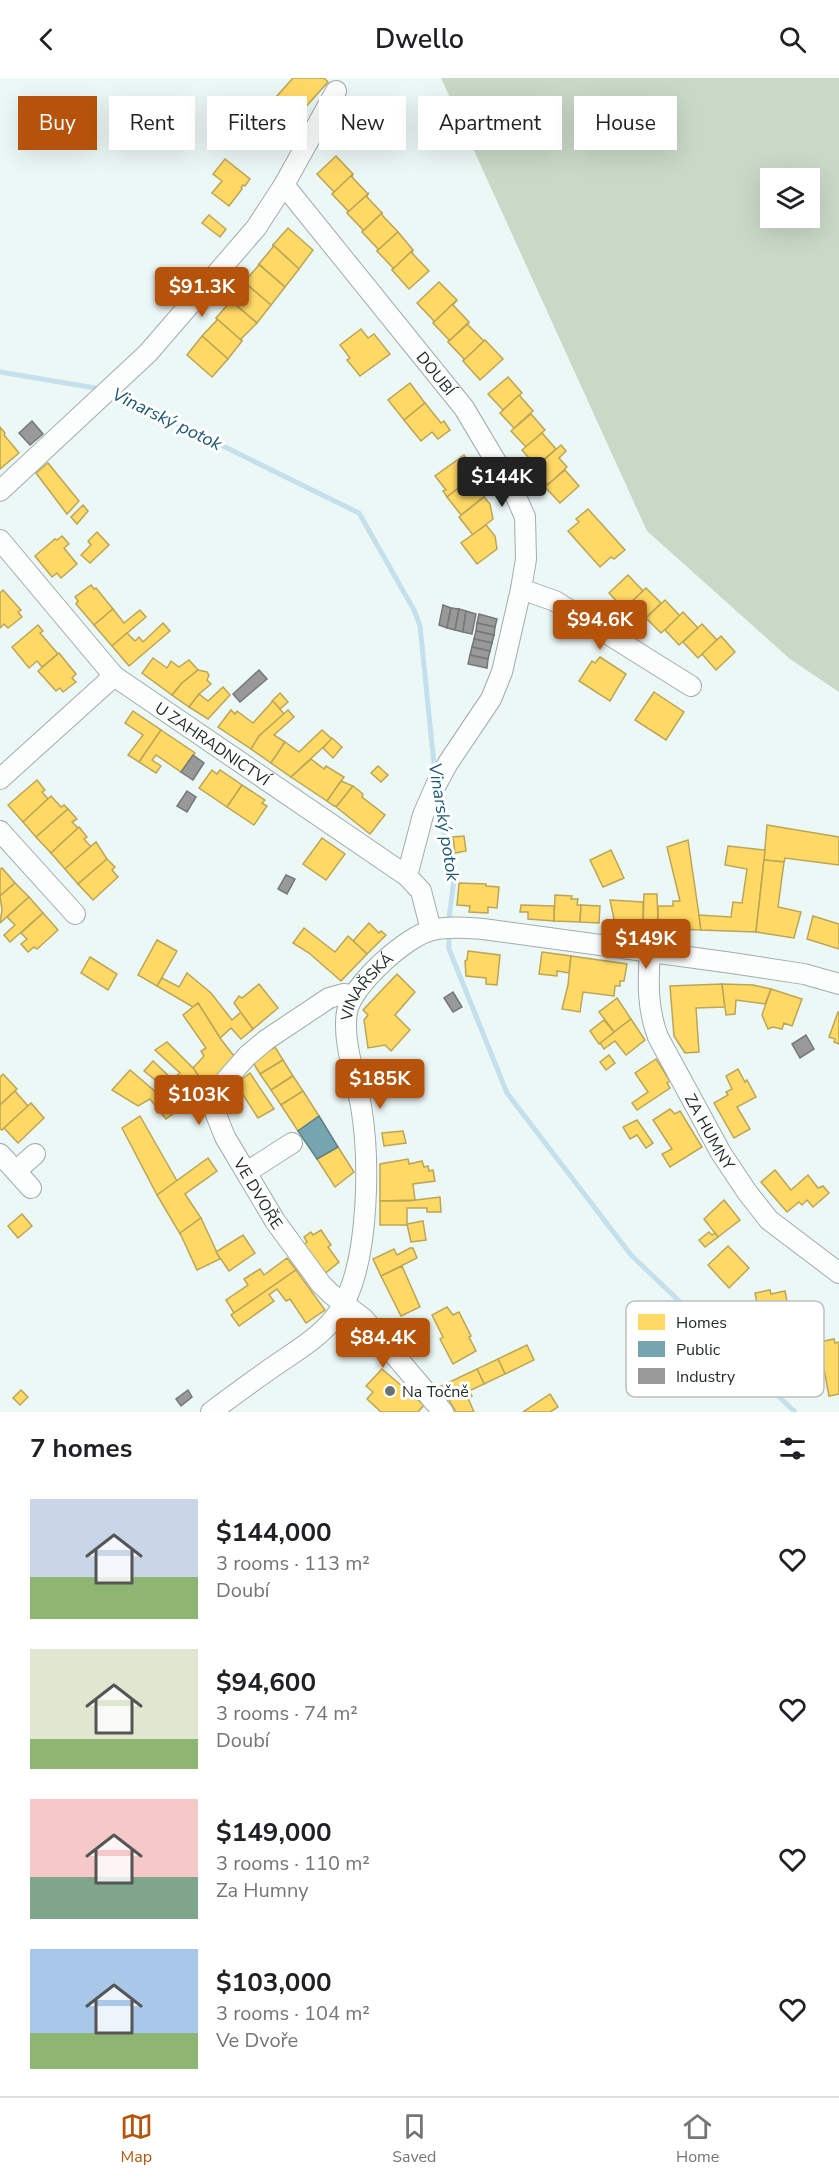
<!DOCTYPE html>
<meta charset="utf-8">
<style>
body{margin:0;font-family:"Nunito Sans",sans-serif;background:#f2f2f2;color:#202124;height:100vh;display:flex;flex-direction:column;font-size:22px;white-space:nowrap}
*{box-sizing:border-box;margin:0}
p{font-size:20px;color:#757577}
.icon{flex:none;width:33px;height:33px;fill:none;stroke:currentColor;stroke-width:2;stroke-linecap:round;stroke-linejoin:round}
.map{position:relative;height:1334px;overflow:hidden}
.drawer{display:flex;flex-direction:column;background:#fff;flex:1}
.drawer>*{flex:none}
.hud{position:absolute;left:18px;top:18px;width:804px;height:54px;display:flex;gap:12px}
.controls{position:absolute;left:760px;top:90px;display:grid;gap:12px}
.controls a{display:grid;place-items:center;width:60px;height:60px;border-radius:0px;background:#fff;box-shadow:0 6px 24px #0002;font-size:30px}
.price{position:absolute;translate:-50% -51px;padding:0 14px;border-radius:6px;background:#b45309;color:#fff;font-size:20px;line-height:39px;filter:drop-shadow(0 2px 3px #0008)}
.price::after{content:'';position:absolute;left:50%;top:36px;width:18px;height:14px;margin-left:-9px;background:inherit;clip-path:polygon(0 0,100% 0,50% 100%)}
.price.on{background:#222;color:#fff}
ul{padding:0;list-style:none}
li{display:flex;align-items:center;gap:18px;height:150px;padding:0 30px}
li span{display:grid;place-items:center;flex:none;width:168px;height:120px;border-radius:0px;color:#555}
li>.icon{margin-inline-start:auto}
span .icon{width:72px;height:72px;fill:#fffc;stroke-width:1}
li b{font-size:26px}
h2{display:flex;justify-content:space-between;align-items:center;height:72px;padding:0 30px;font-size:26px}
.pill{padding:0 21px;border-radius:0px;background:#fff;box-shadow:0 6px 24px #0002;font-size:21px;line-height:54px}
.pill.on{background:#b45309;color:#fff}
header{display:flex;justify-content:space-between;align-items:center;height:78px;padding:0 30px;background:#fff;font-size:27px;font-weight:600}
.tabs{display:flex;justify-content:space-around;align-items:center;height:84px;border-top:2px solid #e0e0e0;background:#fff;font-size:16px;color:#757577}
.tabs a{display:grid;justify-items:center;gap:3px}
.tabs .on{color:#b45309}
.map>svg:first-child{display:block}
.forest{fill:#c9d8c7;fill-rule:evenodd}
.homes{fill:#ffd966;stroke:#bca554;stroke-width:1.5}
.public{fill:#76a5af;stroke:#5c8187;stroke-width:1.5}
.industry{fill:#999;stroke:#757878;stroke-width:1.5}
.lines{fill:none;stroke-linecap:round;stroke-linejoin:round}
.stream{stroke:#c4e0ec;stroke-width:5}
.minor-casing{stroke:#a1acaa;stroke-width:22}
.minor{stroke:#fcfefe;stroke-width:20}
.poi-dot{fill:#687371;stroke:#fff;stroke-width:2}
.labels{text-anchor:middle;stroke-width:6;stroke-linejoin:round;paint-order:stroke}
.street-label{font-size:16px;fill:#212c2a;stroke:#fff}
.poi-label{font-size:16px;fill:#212c2a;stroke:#fff;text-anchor:start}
.water-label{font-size:18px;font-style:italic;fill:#1b5872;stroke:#fff}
.key{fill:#fff;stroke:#bcc0bf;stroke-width:1.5}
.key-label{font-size:16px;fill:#212c2a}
</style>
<header><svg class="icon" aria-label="back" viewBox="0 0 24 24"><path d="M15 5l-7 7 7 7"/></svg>Dwello<svg class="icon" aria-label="search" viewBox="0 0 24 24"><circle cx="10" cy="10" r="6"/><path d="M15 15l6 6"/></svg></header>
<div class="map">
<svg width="839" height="1334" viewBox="0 0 839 1334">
<rect width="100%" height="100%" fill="#ecf8f6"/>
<path class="forest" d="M441,0H839V614L790,581L647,453ZM771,100H810V140H771Z"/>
<g class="homes">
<polygon points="293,0 324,0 328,4 295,41 290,36 276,52 260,37"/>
<polygon points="336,78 353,96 332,116 334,114 317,96"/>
<polygon points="225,81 250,101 245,108 243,107 241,110 242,111 229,128 212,115 222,103 213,96"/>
<polygon points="353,96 352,99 368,116 347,135 348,133 332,116"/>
<polygon points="368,116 367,119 382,135 362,154 363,152 347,135"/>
<polygon points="382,135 382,137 398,154 377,173 378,171 362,154"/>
<polygon points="209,137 226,151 220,159 202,145"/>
<polygon points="288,150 313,172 299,191 273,167"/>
<polygon points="398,154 413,172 392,192 393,190 377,173"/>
<polygon points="273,167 299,191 285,209 259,186 273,169"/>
<polygon points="413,172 412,175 429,193 409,211 392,192"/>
<polygon points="258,186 285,209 271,227 244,204 259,187"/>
<polygon points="244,204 271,227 257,245 230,222 245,205"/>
<polygon points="439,204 457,222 433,245 434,243 417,225"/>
<polygon points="230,222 257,245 241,261 242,263 216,240 231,223"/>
<polygon points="457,222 453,227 469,244 448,264 449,262 433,245"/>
<polygon points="216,240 242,263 228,281 202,258 217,242"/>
<polygon points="469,245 467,246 484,263 485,262 463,283 464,281 448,264"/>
<polygon points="361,251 368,260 374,256 390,276 360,298 347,282 350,280 340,267"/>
<polygon points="202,258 228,281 212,299 187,277"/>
<polygon points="485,262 503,281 480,302 463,283"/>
<polygon points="508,299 522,315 503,332 488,316"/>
<polygon points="410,305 425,325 404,342 388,322"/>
<polygon points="519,317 533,333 514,350 500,335"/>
<polygon points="425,325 441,345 444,343 450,352 438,361 432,354 421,363 404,342"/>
<polygon points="531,336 545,352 526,369 511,353"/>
<polygon points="0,349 5,355 4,357 19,375 0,391"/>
<polygon points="542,355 556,371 536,388 522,372"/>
<polygon points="561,367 566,373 559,380 567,389 548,407 534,391"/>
<polygon points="464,377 477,395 447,419 443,413 446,412 435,398"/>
<polygon points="48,385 79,423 67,436 36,395"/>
<polygon points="565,392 579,408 560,425 545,409"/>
<polygon points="472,399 486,417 461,437 447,419"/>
<polygon points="484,419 490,426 493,441 473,457 459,439"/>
<polygon points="83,427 88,433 77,446 71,439"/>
<polygon points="588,431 625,472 614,481 611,479 600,489 568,453 579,444 576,441"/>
<polygon points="486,447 495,458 497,471 477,486 461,465"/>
<polygon points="97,454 109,467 90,485 81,477 91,467 88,463"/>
<polygon points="62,458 69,466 64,470 77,486 61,500 57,495 52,499 35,478 55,461 57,462"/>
<polygon points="628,497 643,513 624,531 609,515"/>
<polygon points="91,507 94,511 96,510 113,531 94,547 76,526 78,523 75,519"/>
<polygon points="646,510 661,525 643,543 628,527"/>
<polygon points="3,512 21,532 18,534 22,539 8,550 4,546 0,550 0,515"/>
<polygon points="665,522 680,538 661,555 646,540"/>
<polygon points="113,531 124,545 140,532 146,539 112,568 94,547"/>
<polygon points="683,534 698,550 679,567 665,552"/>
<polygon points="163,545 170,553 129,588 112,568 127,555 135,563 139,559 143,564"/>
<polygon points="702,546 717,562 698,580 683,564"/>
<polygon points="38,547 43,553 40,555 58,576 42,589 37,583 29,590 12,569"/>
<polygon points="721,558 735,574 716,592 702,576"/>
<polygon points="59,575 76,596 72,600 76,604 63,614 60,610 56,613 38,593"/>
<polygon points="600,579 626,596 610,623 579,603 592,583 595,585"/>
<polygon points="153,580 167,590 171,583 179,589 189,582 198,592 182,605 172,617 142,595"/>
<polygon points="198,592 207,594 209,597 207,602 211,606 199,616 189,629 172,617 182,605"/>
<polygon points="223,609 230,617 208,641 189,629 199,616 208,623"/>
<polygon points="654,614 684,634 666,662 635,642"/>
<polygon points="280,615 288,624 280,631 272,623"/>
<polygon points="273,623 284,636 259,658 251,671 218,649 231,632 235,636 237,633 253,645"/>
<polygon points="288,632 294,639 274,657 285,664 271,685 251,671 259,658"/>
<polygon points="133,633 161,652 139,684 128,677 143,657 125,645"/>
<polygon points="161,652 195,675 181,694 156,677 152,682 161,688 156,695 139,684"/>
<polygon points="322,652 332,661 291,699 271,685 285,664 299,674"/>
<polygon points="332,660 342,669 333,680 323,670"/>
<polygon points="311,681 324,691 326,688 344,699 327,723 291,699"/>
<polygon points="378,688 388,697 381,704 371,695"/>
<polygon points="212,692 217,696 220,692 242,707 227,729 199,710"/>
<polygon points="37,702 45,712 42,714 48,721 23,744 8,727"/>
<polygon points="341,703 353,708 337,728 334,728 327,723"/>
<polygon points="242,707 265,722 262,725 267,728 254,747 227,729"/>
<polygon points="353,708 363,716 362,719 385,737 370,756 336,729"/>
<polygon points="51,718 61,729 64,727 68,731 36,759 23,744"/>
<polygon points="68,731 77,741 72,744 78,750 51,775 36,759"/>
<polygon points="767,747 839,759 839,787 785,780 784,784 764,782"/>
<polygon points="79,749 87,759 84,761 91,769 65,791 51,775"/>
<polygon points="464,758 466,773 455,775 453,759"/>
<polygon points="322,760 345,776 326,802 303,786"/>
<polygon points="688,762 699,837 701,852 672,851 658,846 658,828 673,828 673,823 680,823 667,769"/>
<polygon points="96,764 107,781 78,806 65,791"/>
<polygon points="728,768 765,772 756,854 701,852 699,837 731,839 733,824 742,825 747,791 725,787"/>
<polygon points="611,772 624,800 603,809 590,782"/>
<polygon points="107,781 115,789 112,792 118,799 93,822 78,806"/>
<polygon points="764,782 784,784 778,829 801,834 794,860 756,854"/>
<polygon points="2,790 15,805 0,818 0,791"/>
<polygon points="15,805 29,819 0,845 2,832 0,818"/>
<polygon points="459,805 486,806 486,808 499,809 497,830 488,829 488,835 469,834 470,828 457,827"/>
<polygon points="644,816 657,816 658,846 643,846"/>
<polygon points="555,817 572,818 571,821 578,821 577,827 581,827 580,844 554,843"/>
<polygon points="29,819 43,835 10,864 4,857 15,847 7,839"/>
<polygon points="610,822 643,824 643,846 615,846"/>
<polygon points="521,827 554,828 554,843 528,841 528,834 520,834"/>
<polygon points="581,827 600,828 599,845 580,844"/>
<polygon points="43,835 58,852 37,871 34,869 28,874 21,866 27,861 21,855"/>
<polygon points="813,838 839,846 839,871 807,861"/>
<polygon points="369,845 379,855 381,853 386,857 367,876 353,863"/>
<polygon points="304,850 335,874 348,858 367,876 341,903 309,875 293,865"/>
<polygon points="157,862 177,873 157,908 138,897"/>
<polygon points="468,873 500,877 497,907 486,906 486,900 466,898 465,883 467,882"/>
<polygon points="542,874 571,878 569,895 557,893 557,898 539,896"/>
<polygon points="571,878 627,886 624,903 620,903 620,908 615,908 614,918 583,914 580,934 562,931 568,907"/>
<polygon points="90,879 117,896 108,912 81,895"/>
<polygon points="187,895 211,915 232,942 241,934 253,951 241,961 231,950 220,960 198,925 193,929 157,908 162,900 179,909"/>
<polygon points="397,896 415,914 395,937 410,952 391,973 385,967 368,970 364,942 368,937 363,932"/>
<polygon points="259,906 278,930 253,951 234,925 239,918 242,920"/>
<polygon points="722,906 725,929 696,930 699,974 685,975 674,958 670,908"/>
<polygon points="722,906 753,907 771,911 765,926 736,922 735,936 726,937"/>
<polygon points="771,911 802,921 792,948 784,945 782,951 773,949 768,951 762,937"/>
<polygon points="617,920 631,941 614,954 599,934"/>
<polygon points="198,925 220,960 237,982 209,1012 193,990 204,978 201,973 206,970 183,937"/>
<polygon points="838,934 839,935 839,966 834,964 835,961 829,959"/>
<polygon points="631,941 645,962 626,977 615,963 604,971 600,965"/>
<polygon points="604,942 614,954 599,966 590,953"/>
<polygon points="167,964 193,990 208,1011 192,1022 180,1012 172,1001 180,995 155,972"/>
<polygon points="275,969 283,982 260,996 252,983"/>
<polygon points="609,977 615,985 606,992 600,984"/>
<polygon points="656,981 670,1003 667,1005 670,1010 637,1032 632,1025 648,1014 635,995"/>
<polygon points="283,982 293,998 271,1012 260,996"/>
<polygon points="153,983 172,1001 180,1012 192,1022 166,1041 150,1021 138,1028 112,1012 130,992 156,1014 164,1009 144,993"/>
<polygon points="738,991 745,1004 747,1002 756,1019 737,1029 750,1051 734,1060 714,1025 728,1017 726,1014 732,1011 726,998"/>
<polygon points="250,995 274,1031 258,1040 236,1006"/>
<polygon points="3,996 17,1011 0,1027 0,999"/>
<polygon points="293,998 303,1013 281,1027 271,1012"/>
<polygon points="15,1013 28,1028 2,1052 0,1051 0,1027"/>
<polygon points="303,1013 319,1038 298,1053 281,1027"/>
<polygon points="31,1025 44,1040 18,1065 4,1050"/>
<polygon points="670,1031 675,1036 680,1033 702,1069 670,1089 662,1076 672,1071 653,1042"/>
<polygon points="140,1038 177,1103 157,1117 122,1050"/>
<polygon points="637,1042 653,1065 646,1070 637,1057 630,1061 623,1049"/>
<polygon points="403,1053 406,1065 384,1068 382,1055"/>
<polygon points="338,1069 354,1094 335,1109 317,1081"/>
<polygon points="208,1080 217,1093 185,1116 201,1140 180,1156 157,1117"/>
<polygon points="408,1081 409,1086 422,1083 424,1089 428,1088 429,1093 433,1092 435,1103 413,1106 415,1122 380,1123 380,1086"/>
<polygon points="775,1092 791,1112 808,1097 818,1110 823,1108 829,1115 813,1129 807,1122 802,1127 799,1124 787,1134 761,1104"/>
<polygon points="440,1119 441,1134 427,1134 427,1130 407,1130 407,1147 380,1147 380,1123 408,1123"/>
<polygon points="724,1122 740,1142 718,1159 704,1141"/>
<polygon points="22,1136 32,1148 18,1160 8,1148"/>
<polygon points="201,1140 220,1181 197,1192 180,1155"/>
<polygon points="423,1143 426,1162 411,1164 407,1146"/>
<polygon points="321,1152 331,1167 328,1169 339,1184 322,1198 302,1168 307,1164 304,1159 311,1154 313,1157"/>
<polygon points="709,1154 712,1157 715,1155 718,1159 705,1169 699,1162"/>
<polygon points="243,1157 255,1175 229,1193 216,1174"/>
<polygon points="728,1168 749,1190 729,1210 708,1187"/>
<polygon points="410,1170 413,1170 417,1180 381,1198 373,1181 394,1171 397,1177"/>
<polygon points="287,1180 296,1192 234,1235 226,1222 248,1207 244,1201 260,1191 264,1197"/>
<polygon points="402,1188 420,1229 401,1238 381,1198"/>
<polygon points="296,1192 325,1232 306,1245 290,1221 286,1223 277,1211 269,1217 274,1223 239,1248 231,1237"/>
<polygon points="770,1212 771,1216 785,1213 794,1260 780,1263 780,1266 765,1269 755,1215"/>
<polygon points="447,1229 453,1237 459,1234 471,1258 469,1259 476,1273 453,1286 440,1261 443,1259 432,1237"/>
<polygon points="834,1261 835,1265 839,1264 839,1316 829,1318 819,1264"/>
<polygon points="527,1267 534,1282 505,1296 498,1281"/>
<polygon points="498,1281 505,1296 484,1306 477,1291"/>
<polygon points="382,1291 424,1327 418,1334 381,1334 367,1321 373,1314 366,1308"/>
<polygon points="477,1291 484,1306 469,1313 472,1318 468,1320 474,1334 456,1334 441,1308"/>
<polygon points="21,1312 28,1319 20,1327 13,1320"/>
<polygon points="550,1316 558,1329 550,1334 523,1334"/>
</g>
<polygon class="public" points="319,1038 338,1069 317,1081 298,1053"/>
<g class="industry">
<polygon points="32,343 43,356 30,367 19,355"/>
<polygon points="443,527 451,530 447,550 439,547"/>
<polygon points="451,530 459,531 455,552 447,550"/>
<polygon points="459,531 466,533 463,554 455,552"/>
<polygon points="466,533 476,536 472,556 463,554"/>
<polygon points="479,536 497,541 495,549 477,545"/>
<polygon points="477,545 495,549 494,557 476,553"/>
<polygon points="476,553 494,557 492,565 474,561"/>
<polygon points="474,561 492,565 490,573 472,569"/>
<polygon points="472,569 490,573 488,581 470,577"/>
<polygon points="470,577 488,581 487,590 468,586"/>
<polygon points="259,592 267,601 240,624 233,616"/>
<polygon points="193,677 204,685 193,702 181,694"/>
<polygon points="187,713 196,719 187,734 177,728"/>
<polygon points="286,797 295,801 287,816 278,811"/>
<polygon points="453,914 462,929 453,934 444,920"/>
<polygon points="806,957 814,971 800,980 792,966"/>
<polygon points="188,1312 192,1319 181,1328 176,1321"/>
</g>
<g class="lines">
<g class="stream">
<polyline points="0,294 101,311"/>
<polyline points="113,314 359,435 414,532 420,548 435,696"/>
<polyline points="438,721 440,740 455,794 449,840 449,871 507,1015 631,1177 795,1334"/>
</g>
<g class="minor-casing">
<g id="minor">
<path id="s1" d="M284,107L464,330L514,414L525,439L526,481L521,511L502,594L491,621L448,685L436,707L423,737L407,798"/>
<polyline points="0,413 148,275 256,150 284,107 336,13"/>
<path id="s2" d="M0,462L114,598L407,798L421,813L431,852"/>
<polyline points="521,511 555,523 691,608"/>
<polyline points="0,701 114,598"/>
<polyline points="0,753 75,836"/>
<path id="s3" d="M650,874C648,904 647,930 658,959L721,1075L747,1114L769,1142L839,1195"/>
<path id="s4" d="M353,917L343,916L329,920L266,962L247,978L226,1002L216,1021L215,1034L225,1059L275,1143L321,1206L331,1216L363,1240L443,1334"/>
<polyline points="0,1076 31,1110"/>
<polyline points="16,1093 35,1076"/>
<polyline points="247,1094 292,1065"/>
<path id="s5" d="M211,1334C231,1319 250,1305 270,1291C297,1272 329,1255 344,1225C369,1178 370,1081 361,1028C356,1001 342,962 347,934C351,908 407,857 433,852C449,848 467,850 483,851L732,885L804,896L839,906"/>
</g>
</g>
<use href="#minor" class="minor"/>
</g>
<circle class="poi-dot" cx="390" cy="1313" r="6"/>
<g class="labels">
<g class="street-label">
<text dy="6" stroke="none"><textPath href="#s1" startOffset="242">DOUBÍ</textPath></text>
<text dy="6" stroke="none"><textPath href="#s2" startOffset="297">U ZAHRADNICTVÍ</textPath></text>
<text dy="6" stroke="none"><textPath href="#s5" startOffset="501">VINAŘSKÁ</textPath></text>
<text dy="6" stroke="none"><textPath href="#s3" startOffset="194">ZA HUMNY</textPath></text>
<text dy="6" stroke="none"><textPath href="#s4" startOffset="284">VE DVOŘE</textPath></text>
</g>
<g class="poi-label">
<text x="402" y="1319">Na Točně</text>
</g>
<g class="water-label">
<text transform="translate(167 341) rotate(26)" y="6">Vinarský potok</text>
<text transform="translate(444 744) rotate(81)" y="6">Vinarský potok</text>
</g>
</g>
<rect x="626" y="1223" width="198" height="96" rx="9" class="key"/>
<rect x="638" y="1236" width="27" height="16" fill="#ffd966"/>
<rect x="638" y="1263" width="27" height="16" fill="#76a5af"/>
<rect x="638" y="1290" width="27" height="16" fill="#999"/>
<g class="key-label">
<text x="676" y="1250">Homes</text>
<text x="676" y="1277">Public</text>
<text x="676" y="1304">Industry</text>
</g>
</svg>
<div class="controls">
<a><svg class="icon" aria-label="layers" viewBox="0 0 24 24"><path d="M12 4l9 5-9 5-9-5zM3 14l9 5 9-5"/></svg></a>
</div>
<b class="price" style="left:202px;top:240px">$91.3K</b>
<b class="price on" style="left:502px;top:430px">$144K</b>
<b class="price" style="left:600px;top:573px">$94.6K</b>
<b class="price" style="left:646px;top:892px">$149K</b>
<b class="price" style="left:380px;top:1032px">$185K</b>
<b class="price" style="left:199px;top:1048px">$103K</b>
<b class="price" style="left:383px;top:1291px">$84.4K</b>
<div class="hud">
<a class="pill on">Buy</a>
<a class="pill">Rent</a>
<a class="pill">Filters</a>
<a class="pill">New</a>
<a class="pill">Apartment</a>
<a class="pill">House</a>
</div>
</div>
<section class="drawer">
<h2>7 homes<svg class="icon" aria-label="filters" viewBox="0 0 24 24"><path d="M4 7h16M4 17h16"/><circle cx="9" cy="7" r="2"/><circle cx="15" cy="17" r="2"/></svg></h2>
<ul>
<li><span style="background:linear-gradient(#c9d6e8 65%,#8fb573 0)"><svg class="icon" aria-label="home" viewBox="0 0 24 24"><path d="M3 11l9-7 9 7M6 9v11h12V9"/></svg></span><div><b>$144,000</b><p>3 rooms · 113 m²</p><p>Doubí</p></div><svg class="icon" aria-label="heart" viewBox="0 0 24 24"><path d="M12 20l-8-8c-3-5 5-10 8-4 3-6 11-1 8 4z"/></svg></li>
<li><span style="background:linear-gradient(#dfe7d0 75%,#8fb573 0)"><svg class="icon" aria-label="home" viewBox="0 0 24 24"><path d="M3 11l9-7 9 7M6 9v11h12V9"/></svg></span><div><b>$94,600</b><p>3 rooms · 74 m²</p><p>Doubí</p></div><svg class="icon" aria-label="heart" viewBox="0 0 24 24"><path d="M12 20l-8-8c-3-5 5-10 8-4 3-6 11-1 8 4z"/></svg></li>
<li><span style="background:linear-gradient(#f6c9c9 65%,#7fa58c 0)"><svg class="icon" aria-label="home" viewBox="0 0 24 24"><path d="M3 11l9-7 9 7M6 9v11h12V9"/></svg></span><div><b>$149,000</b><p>3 rooms · 110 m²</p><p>Za Humny</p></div><svg class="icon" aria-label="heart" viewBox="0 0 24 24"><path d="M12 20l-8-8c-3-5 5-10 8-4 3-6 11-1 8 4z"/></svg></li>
<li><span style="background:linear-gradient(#a9c7e8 70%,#8fb573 0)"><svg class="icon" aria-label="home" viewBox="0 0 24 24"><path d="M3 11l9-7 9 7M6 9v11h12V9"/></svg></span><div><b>$103,000</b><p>3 rooms · 104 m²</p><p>Ve Dvoře</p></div><svg class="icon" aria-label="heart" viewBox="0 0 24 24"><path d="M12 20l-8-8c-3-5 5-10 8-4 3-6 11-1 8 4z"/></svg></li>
</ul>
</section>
<nav class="tabs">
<a class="on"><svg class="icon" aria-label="map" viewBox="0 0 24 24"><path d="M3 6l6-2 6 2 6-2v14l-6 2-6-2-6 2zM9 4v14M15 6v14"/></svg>Map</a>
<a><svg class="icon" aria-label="saved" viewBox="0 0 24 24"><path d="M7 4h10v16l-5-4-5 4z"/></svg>Saved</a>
<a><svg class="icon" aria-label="home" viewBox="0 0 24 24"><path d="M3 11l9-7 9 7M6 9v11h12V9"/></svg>Home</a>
</nav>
